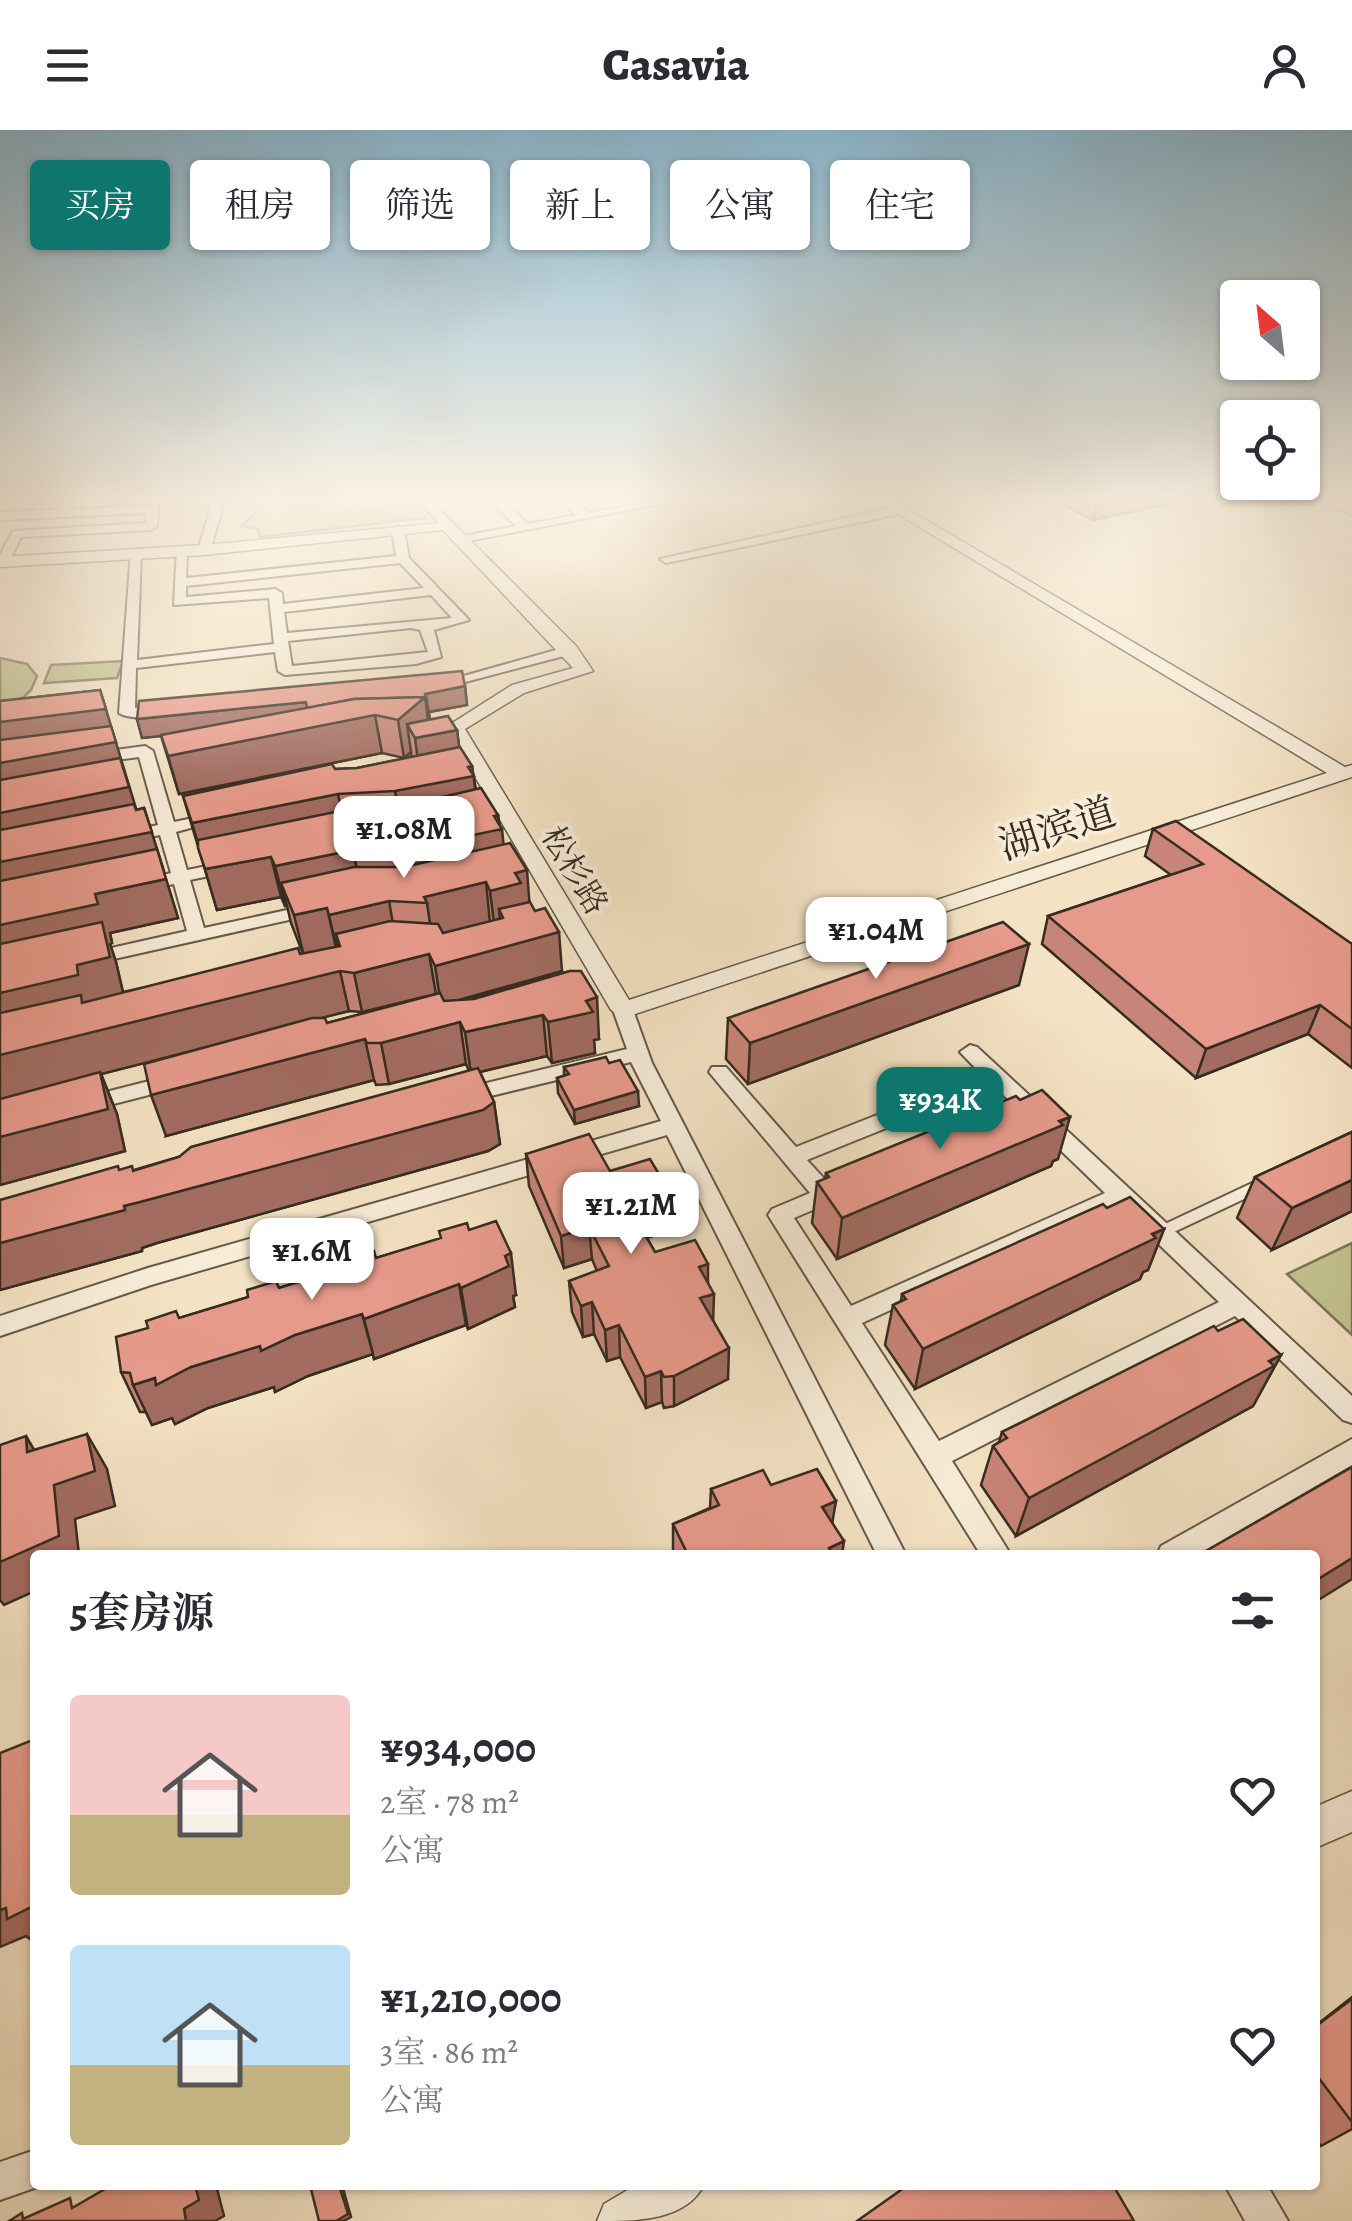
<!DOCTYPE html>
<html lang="zh">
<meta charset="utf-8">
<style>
body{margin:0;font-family:Alegreya,"Noto Serif SC",serif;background:#f7f7f7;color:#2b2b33;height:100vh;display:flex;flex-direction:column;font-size:38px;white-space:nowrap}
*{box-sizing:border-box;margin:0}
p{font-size:32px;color:#7c7c81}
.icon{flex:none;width:55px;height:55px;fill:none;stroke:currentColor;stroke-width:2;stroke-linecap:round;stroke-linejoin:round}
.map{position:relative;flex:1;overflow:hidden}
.drawer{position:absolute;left:30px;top:1420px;width:1290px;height:640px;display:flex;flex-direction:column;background:#fff;border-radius:10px;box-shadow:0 2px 8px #0004}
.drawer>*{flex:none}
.hud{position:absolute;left:30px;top:30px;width:1292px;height:90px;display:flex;gap:20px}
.needle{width:65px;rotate:332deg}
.fabs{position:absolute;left:1220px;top:150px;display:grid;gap:20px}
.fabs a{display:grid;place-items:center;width:100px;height:100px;border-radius:10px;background:#fff;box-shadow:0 2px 8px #0004;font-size:50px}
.price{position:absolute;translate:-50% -85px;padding:0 22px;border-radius:20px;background:#fff;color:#222;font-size:32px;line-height:65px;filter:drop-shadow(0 2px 5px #0008)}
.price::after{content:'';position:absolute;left:50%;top:60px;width:30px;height:22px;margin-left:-15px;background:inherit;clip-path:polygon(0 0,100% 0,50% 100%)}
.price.selected{background:#0f766e;color:#fff}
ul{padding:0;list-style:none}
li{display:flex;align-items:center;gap:30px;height:250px;padding:0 40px}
li span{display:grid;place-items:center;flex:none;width:280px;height:200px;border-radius:10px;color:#555}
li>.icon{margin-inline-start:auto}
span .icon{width:120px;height:120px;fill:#fffc;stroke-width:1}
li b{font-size:42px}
h2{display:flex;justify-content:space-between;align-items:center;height:120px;padding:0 40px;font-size:42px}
.tag{padding:0 35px;border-radius:10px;background:#fff;box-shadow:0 2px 8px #0004;font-size:35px;line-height:90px}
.tag.selected{background:#0f766e;color:#fff}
header{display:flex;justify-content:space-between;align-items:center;height:130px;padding:0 40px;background:#fff;font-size:45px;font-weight:800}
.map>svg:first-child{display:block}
.green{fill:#c2c18f;stroke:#7c7658;stroke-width:2.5}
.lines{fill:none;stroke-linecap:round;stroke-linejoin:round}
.service-casing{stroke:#655a49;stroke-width:15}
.minor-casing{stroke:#655a49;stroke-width:4}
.tertiary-casing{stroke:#655a49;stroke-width:3}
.service{stroke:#f7ecd8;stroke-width:11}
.minor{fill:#f7ecd8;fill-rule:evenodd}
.tertiary{fill:#f7ecd8;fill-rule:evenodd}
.wall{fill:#c78478;stroke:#362c20;stroke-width:2.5;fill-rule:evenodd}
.shaded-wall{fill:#a26c61;stroke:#362c20;stroke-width:2.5}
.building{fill:#e79a8b;stroke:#362c20;stroke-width:2.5}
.labels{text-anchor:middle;stroke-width:8;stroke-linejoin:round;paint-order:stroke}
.far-street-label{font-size:32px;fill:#362c20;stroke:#f7ecd8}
.street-label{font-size:40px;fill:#362c20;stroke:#f7ecd8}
</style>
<header><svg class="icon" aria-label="menu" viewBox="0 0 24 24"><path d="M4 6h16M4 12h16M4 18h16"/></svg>Casavia<svg class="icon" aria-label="person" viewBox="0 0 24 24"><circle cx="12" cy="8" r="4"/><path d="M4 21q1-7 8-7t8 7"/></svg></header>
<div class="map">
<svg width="1352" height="2091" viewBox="0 0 1352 2091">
<rect width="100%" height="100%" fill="#f3e2c3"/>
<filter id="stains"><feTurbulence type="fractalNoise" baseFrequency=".002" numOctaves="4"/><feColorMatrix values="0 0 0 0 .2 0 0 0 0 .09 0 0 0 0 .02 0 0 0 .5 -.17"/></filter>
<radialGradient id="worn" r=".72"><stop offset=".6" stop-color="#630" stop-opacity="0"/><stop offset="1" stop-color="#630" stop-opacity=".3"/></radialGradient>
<g class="green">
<polygon points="274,366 407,366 426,388 260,407 257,398 241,396 256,382 254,372"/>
<polygon points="0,528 27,534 37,546 31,560 0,590"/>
<polygon points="123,531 117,548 44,553 51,535"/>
<polygon points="1352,1113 1352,1205 1287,1144"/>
</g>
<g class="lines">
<g class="service-casing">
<polyline id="service" points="1161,1102 1263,1054"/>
</g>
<g class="minor-casing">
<g id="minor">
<polygon points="63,366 75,366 70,379 158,376 157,396 151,400 21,407 8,434 0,434 0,425 13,401 146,393 147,383 0,390 0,382 57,380"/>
<polygon points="214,366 226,366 210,420 204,424 198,420"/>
<polygon points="415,366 427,366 451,392 451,398 443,398"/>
<polygon points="485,366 498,366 528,394 576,385 555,366 568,366 588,383 678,366 702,366 458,413 458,407 516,396"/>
<polygon points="1313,366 1329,366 1352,377 1352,385"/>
<polygon points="900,376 906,380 904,383 666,433 660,429"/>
<path d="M398,396L404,400L409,428L469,490L434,500L441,527L416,534L285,545L278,541L275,522L136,538L135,578L169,574L177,579C164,587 132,591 119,583L131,421L141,424L137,530L274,514L269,468L174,475L177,418L187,421L186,448L396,426L392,400ZM400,433L424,458L283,474L282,463L275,459L186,467V456ZM431,465L452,488L287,503L284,482ZM411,498L420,500L428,522L292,536L288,511Z"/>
<polygon points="570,516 577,520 575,523 435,560 428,556"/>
<polygon points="145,616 153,621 174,692 222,682 230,687 176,702 187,740 232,731 241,736 238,740 190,750 204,798 319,773 328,778 325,782 87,835 80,833 80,825 187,801 174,754 136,761 127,756 130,752 171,743 160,705 121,713 112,708 115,704 158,695 139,627 93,633 85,628 93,623"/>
<polygon points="623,874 633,880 652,933 906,1425 877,1425 667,1005 151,1155 0,1206 0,1186 148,1138 661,991 631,932 462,973 451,966 462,959 627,919 613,880"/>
<path d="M970,915L977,917L1003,941L1352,1266V1293L1343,1290L1235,1186L952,1331L1011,1425H981L768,1085L772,1079L810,1063L709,942L712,937H726L796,1017L981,944L960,922ZM993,955L1105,1063L851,1176L794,1088L848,1065L851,1059L840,1051L829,1054L807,1030ZM1119,1076L1219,1172L939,1311L862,1193Z"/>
<polygon points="177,944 188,951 184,956 82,982 71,975 74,970"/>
<polygon points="1352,1309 1352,1335 1197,1425 1157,1425 1161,1416"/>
<polygon points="35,2020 35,2055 43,2055 0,2070 0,2032"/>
<polygon points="1225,2055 1267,2055 1288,2091 1245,2091"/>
</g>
</g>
<g class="tertiary-casing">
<g id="tertiary">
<polygon points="868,366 885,366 1345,637 1352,635 1352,647 623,888 611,880 446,597 512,555 573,538 443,400 204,425 0,437 0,427 204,415 452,392 576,516 593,541 524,563 465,599 629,870 1327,643"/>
<polygon points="1352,1661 1352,1702 1315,1718 1315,1677"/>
<path d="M636,2055H704C685,2091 637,2091 597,2091L604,2074Z"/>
</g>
</g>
<use href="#service" class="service"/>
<use href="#minor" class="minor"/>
<use href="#tertiary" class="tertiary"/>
</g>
<g class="wall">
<polygon points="1047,366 1203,366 1093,390"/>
<path d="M465,556L467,575L429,582L430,589L428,590L457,600L459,617L472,636L476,660L498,685L503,715L562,841L461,870L474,869L570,841L599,909L594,910L595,923L552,933L547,926L480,942L494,972L500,1014L488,1021L157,1113L142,1118V1121L0,1160V1070L119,1040H134L469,941L466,934L389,954L376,955L374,950L166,1006L215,915L101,944L117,984L125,1021L0,1055V571L100,560L136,680L144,678L178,788L110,803L112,813L110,814L116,832L123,862L303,824L291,793L287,776H285L281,767L217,780L183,666L335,639L357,638L411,627V622L404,628L382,623L179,664L161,606L142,608L137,589ZM436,864L327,893L319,888L349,881L362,882Z"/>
<polygon points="1153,699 1352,814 1352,938 1308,904 1196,948 1042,814 1048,786 1171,745 1145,726"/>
<polygon points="1019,855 748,954 726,929 728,888"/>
<polygon points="609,933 639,976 575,994 558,963 557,948 564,946 564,937"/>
<polygon points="1352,1002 1352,1081 1272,1120 1237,1088 1255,1047"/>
<polygon points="526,1024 610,1041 673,1099 647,1108 655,1122 708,1153 713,1190 728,1249 674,1276 664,1278 662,1272 646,1278 620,1227 607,1231 594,1204 583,1207 572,1182 569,1151 597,1141 592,1129 564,1138 529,1056"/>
<polygon points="1058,1029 1053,1031 1051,1036 837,1129 812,1093 817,1052 825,1049 826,1043"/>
<polygon points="1107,1078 1164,1099 1148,1140 1143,1142 1140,1149 915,1259 885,1215 893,1175 901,1171 902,1164"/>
<polygon points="469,1100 516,1165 513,1166 515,1177 468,1199 466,1195 374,1229 373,1224 308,1246 275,1262 274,1257 208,1278 175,1294 172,1288 152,1295 146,1282 140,1282 121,1242 179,1188 348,1137 346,1129 376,1128"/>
<polygon points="1218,1201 1281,1225 1253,1276 1016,1406 981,1355 993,1316 999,1312 1002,1302"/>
<polygon points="771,1355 832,1392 842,1425 673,1425 673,1394 710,1378 711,1359"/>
<polygon points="1352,1867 1352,1999 1321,2016 1315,2008 1315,1896"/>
</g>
<g class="shaded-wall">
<polygon points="1098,366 1203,366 1093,390"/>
<polygon points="465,556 467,575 429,582 425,564"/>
<polygon points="100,560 141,695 0,724 0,592"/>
<polygon points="425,567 430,605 457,600 462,639 420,646 415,608 407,594 411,622 404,628 398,590"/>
<polygon points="306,572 375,585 382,623 179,664 168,626 310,591 142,608 137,589"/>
<polygon points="472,636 479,685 402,700 395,661"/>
<polygon points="338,664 346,703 204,733 192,693"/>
<polygon points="144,678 164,741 0,774 0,732"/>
<polygon points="498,685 500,700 502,699 506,739 410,760 403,720"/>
<polygon points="353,720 361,760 281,753 287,776 285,776 275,736"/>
<polygon points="271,727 281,767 217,780 205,739"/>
<polygon points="527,740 530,780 499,779 501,800 495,801 490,761 515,743"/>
<polygon points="166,749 178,788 110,803 112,813 110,814 116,832 124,867 340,841 349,881 101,944 117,984 125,1021 0,1055 0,795 95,764"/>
<polygon points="486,752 490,793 432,807 427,773 424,767"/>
<polygon points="389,771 396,811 336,804 340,825 338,825 329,785"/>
<polygon points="327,778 336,818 304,826 294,785"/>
<polygon points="559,802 562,841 441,875 435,836"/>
<polygon points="1029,814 1019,855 748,954 750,913"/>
<polygon points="429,824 436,864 362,882 354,843"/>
<polygon points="597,867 599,909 594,910 595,923 552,933 548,892 586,871"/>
<polygon points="1320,875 1308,904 1196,948 1206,919"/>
<polygon points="543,885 547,926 471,944 465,902"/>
<polygon points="460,892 466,934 389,954 381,913"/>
<polygon points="365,909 374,950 166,1006 151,965"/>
<polygon points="638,961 639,976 575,994 574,980"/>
<polygon points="494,972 500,1014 488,1021 157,1113 142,1118 142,1121 0,1160 0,1113 134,1073"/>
<polygon points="1070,987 1058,1029 1053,1031 1051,1036 837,1129 842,1088"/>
<polygon points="1352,1050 1352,1081 1272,1120 1292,1078"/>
<polygon points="673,1068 673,1099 632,1112 631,1081"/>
<polygon points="589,1097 592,1129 564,1138 561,1106"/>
<polygon points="1164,1099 1148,1140 1143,1142 1140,1149 915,1259 923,1219"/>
<polygon points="511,1123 516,1165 513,1166 515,1177 468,1199 461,1158 505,1126"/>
<polygon points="708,1134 708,1166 714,1164 713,1195 700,1199 699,1137"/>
<polygon points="459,1154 466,1195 374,1229 364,1189"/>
<polygon points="592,1172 594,1204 583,1207 581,1176"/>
<polygon points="362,1184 373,1224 308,1246 275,1262 274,1257 208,1278 175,1294 172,1288 152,1295 133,1255"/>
<polygon points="619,1195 620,1227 607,1231 605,1200"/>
<polygon points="729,1218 728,1249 674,1276 674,1246"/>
<polygon points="1281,1225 1253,1276 1016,1406 1029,1368"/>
<polygon points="661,1241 662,1272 646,1278 645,1247"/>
<polygon points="87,1304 107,1339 115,1376 75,1389 79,1425 35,1425 35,1461 4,1475 0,1470 0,1432"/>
<polygon points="26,1306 47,1342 27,1322"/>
<polygon points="836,1371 830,1406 822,1377"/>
<polygon points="844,1411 842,1425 827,1425 829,1418"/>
<polygon points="1352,1428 1352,1449 1315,1472 1315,1451"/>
<polygon points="35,1775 35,1813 26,1806 0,1817 0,1780 6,1778"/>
<polygon points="195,2055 216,2055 224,2086 215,2091 186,2091 184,2079"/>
<polygon points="339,2055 342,2055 351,2087 344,2091 336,2091"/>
</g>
<g class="building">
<polygon points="462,541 465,556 425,564 427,570 425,570 425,567 354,569 307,578 306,572 137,589 139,571"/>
<polygon points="100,560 106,579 0,592 0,571"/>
<polygon points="425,567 398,590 375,585 168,626 161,605 354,569"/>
<polygon points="448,586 457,600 415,608 407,594"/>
<polygon points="111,596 116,612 0,633 0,610"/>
<polygon points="460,617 472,636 468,637 474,646 395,661 338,664 192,693 183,666 332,634 335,639 357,638"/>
<polygon points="120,628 129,657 0,683 0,650"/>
<polygon points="481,658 498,685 494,686 502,699 403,720 353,720 275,736 271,727 205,739 198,718 198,710 340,681 396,678"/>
<polygon points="134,674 136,680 144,678 152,702 0,732 0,700"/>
<polygon points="1176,691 1352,814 1352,899 1320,875 1206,919 1048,786 1203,734 1153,699"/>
<polygon points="510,713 527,740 515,743 521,753 490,761 486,752 424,767 427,773 389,771 329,785 327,778 294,785 281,753 354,737 404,737"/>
<polygon points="157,719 166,749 95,764 98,774 0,795 0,751"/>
<polygon points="530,772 535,781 545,778 559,802 435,836 429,824 354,843 340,841 0,925 0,883 81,865 82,873 298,818 300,824 340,816 336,804 390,791 438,794 443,803 503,788 499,779"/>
<polygon points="102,792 110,827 77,835 78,845 0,863 0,814"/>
<polygon points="1003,792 1029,814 750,913 728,888"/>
<polygon points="570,841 581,841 597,867 586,871 593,882 548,892 543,885 465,902 460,892 381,913 367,913 365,909 151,965 144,934 312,888 325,888 327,893 440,863 444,871 474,869"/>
<polygon points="606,927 609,933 620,930 638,961 574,980 557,948 569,944 564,937"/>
<polygon points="478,938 494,972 483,980 140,1072 124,1076 125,1080 0,1113 0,1070 118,1036 119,1040 132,1036 133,1041 179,1027 191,1017"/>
<polygon points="100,942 108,979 0,1007 0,969"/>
<polygon points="1042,960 1070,987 1059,991 1063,995 842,1088 817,1052 829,1047 826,1043 1016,966 1020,970"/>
<polygon points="1352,1002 1352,1050 1292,1078 1255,1047"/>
<polygon points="589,1004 610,1041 650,1029 673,1068 631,1081 655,1122 695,1110 708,1134 699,1137 714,1164 700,1168 729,1218 674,1246 664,1247 661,1241 645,1247 619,1195 605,1200 592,1172 581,1176 569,1151 609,1136 589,1097 561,1106 526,1024"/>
<polygon points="1130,1067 1164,1099 1152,1104 1156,1108 923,1219 893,1175 906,1169 902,1164 1103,1074 1107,1078"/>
<polygon points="496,1091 511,1123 505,1126 509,1136 461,1158 459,1154 364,1189 362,1184 295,1205 261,1221 260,1216 191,1237 156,1255 155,1248 133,1255 130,1243 121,1242 116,1207 148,1198 146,1191 176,1181 179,1188 248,1167 247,1160 276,1151 279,1158 349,1136 346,1129 374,1121 376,1128 441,1108 439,1101 467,1093 469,1100"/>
<polygon points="1243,1189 1281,1225 1269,1231 1274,1236 1029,1368 993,1316 1007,1308 1002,1302 1214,1196 1218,1201"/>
<polygon points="87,1304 95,1341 54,1355 59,1406 0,1432 0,1315 26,1306 27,1322"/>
<polygon points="1352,1337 1352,1428 1315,1451 1315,1425 1199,1425"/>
<polygon points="817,1339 836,1371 822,1377 844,1411 829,1418 833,1425 702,1425 701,1423 688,1425 673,1394 719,1375 711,1359 763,1340 771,1355"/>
<polygon points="35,1609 35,1775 7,1789 6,1778 0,1780 0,1623"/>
<polygon points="1352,1869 1352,1992 1315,1943 1315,1897"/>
<polygon points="112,2055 195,2055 199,2070 184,2079 186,2091 9,2091 22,2083 23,2089 70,2068 72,2078"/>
<polygon points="310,2055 339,2055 348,2084 336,2091 319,2091"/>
<polygon points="908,2055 1113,2055 1134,2091 857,2091"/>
</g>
<linearGradient id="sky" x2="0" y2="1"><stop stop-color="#89b8d1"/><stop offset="0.56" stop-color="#faf2e4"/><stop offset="1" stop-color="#faf2e4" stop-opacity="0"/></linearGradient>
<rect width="1352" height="659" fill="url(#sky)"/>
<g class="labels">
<g class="far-street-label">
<text transform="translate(575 740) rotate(59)" y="11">松杉路</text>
</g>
<g class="street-label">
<text transform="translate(1057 698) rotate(-18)" y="14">湖滨道</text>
</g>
</g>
<rect width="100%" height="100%" filter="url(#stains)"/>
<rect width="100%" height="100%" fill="url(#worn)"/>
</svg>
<div class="fabs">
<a><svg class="needle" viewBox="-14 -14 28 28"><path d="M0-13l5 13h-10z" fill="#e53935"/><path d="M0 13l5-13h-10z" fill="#7c7c81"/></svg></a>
<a><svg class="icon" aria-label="locate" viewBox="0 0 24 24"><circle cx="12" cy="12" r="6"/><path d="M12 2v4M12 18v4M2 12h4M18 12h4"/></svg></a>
</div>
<b class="price" style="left:404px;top:751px">¥1.08M</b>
<b class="price" style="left:876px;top:852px">¥1.04M</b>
<b class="price selected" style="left:940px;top:1022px">¥934K</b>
<b class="price" style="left:631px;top:1127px">¥1.21M</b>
<b class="price" style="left:312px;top:1173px">¥1.6M</b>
<div class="hud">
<a class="tag selected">买房</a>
<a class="tag">租房</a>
<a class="tag">筛选</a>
<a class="tag">新上</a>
<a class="tag">公寓</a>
<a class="tag">住宅</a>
</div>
<section class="drawer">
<h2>5套房源<svg class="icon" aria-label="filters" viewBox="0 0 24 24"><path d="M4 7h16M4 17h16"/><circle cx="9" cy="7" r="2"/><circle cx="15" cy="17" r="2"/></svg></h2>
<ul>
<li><span style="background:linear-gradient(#f6c9c9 60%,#c2b280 0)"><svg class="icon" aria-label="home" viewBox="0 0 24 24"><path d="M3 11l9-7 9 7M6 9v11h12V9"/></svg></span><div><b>¥934,000</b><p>2室 · 78 m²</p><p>公寓</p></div><svg class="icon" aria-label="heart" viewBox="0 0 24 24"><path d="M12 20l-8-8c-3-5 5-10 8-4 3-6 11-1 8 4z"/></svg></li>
<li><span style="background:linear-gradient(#bfe0f5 60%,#c2b280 0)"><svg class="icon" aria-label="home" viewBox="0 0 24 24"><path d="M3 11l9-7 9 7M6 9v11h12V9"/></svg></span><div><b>¥1,210,000</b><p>3室 · 86 m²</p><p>公寓</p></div><svg class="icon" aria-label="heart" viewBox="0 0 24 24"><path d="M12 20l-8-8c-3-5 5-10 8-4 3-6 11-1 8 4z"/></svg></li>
</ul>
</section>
</div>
